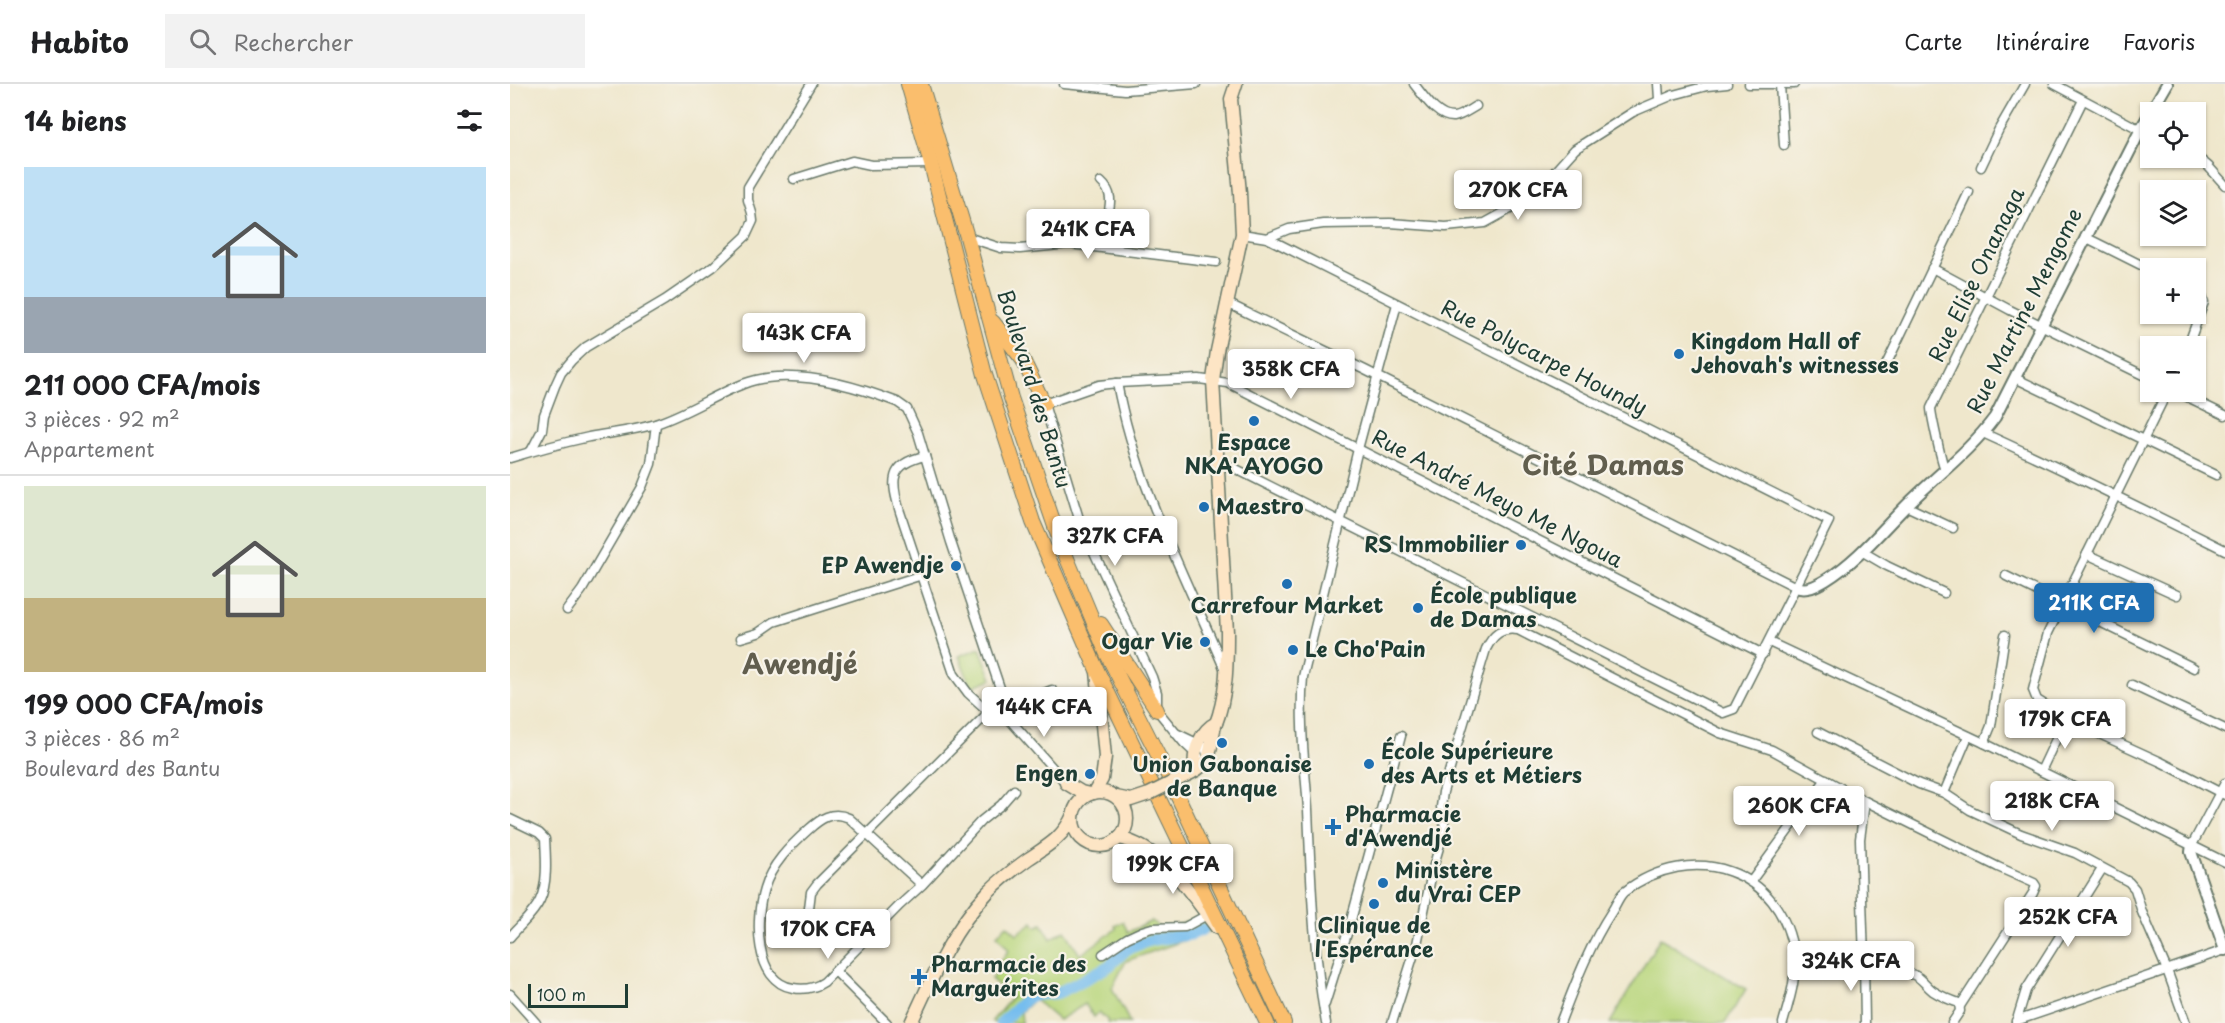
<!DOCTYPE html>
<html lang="fr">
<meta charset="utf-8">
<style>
body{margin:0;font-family:"Playpen Sans",sans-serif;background:#f2f2f2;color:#202124;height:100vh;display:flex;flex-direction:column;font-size:22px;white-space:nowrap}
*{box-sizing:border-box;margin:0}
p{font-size:20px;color:#757577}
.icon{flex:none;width:33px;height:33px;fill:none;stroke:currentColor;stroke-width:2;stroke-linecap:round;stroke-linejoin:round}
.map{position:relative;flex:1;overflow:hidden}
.panel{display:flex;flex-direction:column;background:#fff;width:510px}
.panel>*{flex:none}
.fabs{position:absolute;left:1630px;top:18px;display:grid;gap:12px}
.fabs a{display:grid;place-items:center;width:66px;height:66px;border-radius:0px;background:#fff;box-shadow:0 2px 4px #0004;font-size:30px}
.scale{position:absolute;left:18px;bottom:15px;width:100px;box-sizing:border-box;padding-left:6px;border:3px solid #1f3d34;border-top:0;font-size:16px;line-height:21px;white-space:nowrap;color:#1f3d34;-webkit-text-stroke:4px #f7f3e8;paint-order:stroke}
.price{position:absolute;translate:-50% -51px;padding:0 14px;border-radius:6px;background:#fff;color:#222;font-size:20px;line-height:39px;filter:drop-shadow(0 2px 3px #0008)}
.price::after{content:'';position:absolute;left:50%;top:36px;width:18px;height:14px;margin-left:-9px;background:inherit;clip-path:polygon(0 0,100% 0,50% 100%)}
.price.selected{background:#1f6fb2;color:#fff}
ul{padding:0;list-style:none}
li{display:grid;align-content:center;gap:12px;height:318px;padding:0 24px}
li+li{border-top:2px solid #e0e0e0}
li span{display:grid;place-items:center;height:186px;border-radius:0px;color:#555}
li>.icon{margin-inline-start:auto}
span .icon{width:108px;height:108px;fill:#fffc;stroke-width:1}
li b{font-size:26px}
h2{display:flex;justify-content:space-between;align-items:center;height:72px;padding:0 24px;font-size:26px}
header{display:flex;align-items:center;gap:36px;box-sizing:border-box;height:84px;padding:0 30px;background:#fff;border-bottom:2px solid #e0e0e0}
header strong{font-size:28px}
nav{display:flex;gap:33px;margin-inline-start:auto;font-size:21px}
.search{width:420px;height:54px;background:#f2f2f2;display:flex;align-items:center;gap:15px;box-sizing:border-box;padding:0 21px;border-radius:0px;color:#757577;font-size:22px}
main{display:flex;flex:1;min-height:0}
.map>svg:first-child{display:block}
.green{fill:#b8d67c;stroke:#6c8a58;stroke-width:1.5}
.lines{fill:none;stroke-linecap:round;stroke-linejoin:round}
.river{stroke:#76bdee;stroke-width:12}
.minor-casing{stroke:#687869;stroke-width:11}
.tertiary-casing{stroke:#687869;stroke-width:14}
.secondary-casing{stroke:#687869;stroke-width:15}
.trunk-casing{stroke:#687869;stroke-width:16}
.minor{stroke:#fff;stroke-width:8}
.tertiary{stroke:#fff;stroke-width:10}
.secondary{stroke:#fde5c5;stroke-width:12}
.trunk{stroke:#fabe6d;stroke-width:14}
.secondary-bridge-casing{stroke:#687869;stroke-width:15;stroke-linecap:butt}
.secondary-bridge{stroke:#fde5c5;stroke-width:12}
.poi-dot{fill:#1f6fb2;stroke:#f7f3e8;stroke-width:2}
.labels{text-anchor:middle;stroke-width:4.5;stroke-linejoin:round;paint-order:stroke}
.street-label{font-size:21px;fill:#1f3d34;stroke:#f7f3e8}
.poi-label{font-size:21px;font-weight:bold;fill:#1f3d34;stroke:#f7f3e8;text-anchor:start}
.district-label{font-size:27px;font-weight:bold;fill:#615e4e;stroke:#f7f3e8}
</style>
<header>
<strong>Habito</strong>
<div class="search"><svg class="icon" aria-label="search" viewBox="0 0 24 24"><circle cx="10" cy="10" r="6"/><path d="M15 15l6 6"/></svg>Rechercher</div>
<nav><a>Carte</a><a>Itinéraire</a><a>Favoris</a></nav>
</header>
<main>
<section class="panel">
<h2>14 biens<svg class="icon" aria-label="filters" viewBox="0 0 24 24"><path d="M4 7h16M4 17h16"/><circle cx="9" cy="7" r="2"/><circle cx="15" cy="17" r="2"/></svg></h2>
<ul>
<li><span style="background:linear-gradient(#bfe0f5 70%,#9aa5b1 0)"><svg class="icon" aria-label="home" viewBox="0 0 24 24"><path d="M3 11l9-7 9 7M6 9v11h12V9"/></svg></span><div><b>211 000 CFA/mois</b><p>3 pièces · 92 m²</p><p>Appartement</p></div></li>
<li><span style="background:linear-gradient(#dfe7d0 60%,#c2b280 0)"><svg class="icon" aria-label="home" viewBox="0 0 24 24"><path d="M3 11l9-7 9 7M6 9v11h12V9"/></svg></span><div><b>199 000 CFA/mois</b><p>3 pièces · 86 m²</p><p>Boulevard des Bantu</p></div></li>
</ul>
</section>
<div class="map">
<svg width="1715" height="939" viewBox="0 0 1715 939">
<rect width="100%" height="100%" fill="#f7f3e8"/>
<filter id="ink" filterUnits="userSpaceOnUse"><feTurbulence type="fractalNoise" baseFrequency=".0167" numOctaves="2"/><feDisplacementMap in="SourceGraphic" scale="12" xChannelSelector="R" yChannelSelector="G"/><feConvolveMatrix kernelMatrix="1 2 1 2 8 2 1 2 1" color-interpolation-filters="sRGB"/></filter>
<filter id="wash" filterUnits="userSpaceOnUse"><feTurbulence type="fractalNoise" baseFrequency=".008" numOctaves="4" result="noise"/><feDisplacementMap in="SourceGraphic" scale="24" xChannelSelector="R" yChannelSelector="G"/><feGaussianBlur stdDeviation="1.35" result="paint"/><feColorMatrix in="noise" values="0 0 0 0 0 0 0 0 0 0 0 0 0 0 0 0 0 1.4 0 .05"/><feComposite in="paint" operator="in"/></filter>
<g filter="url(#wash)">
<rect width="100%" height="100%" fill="#efe7cc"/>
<g class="green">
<polygon points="470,564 482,595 461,603 449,572"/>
<polygon points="693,831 703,846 616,877 602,904 620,939 597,939 598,937 589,928 584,933 575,920 549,936 524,915 511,928 512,939 484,939 482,937 502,913 481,895 492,881 489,879 499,866 487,851 497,841 507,850 523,838 526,843 532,840 541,855 555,846 570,871 606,845 605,842 613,838 618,848 642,837 653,848"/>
<polygon points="1150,854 1236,905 1215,939 1100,939"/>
</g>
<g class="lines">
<polyline class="river" points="491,939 516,915 522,911 547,909 560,903 599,882 617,865 641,856 682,850 693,845"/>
</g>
</g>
<g filter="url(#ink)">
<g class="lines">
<g class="minor-casing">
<g id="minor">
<polyline points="554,0 615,6 686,0"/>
<path d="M904,0C913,11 927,34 944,33C951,32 959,26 966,22"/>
<polyline points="1148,0 1149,15"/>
<polyline points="1239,0 1284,0"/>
<polyline points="1544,0 1625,43 1641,45"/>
<polyline points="1270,1 1274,61"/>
<polyline points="1686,72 1698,82 1715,101"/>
<polyline points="1471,83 1489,45 1515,0"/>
<polyline points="284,95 342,77 361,81 421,80"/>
<path d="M591,98C608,113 596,128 596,147L609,165"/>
<polyline points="457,153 491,164 510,165 559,160 706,178"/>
<polyline points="1575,153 1641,186"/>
<polyline points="757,154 779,145 813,140 880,139 936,143 975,139 1022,113 1065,65 1123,28 1163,11 1197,2 1217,0"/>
<polyline points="1422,184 1500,226 1641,295"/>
<polyline points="717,219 855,286 1286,503"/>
<polyline points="1678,262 1694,218 1692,213 1686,209"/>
<polyline points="1376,281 1459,108"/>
<polyline points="1505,294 1706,391"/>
<path d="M607,299C626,401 675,492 715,586"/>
<polyline points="1657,308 1538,549 1523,606 1527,616 1561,637 1651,678 1715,711"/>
<polyline points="1667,308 1715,331"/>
<path d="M1473,349C1555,386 1635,426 1715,466"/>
<polyline points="21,367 32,346 34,331 45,302 51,289 62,276 76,263 155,216 203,183 236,152 243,137 242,129 238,116 238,103 301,0"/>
<path d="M415,372C378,380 381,398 390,428L444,590L458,609L479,628L492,627"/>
<path d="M0,374C26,366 52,359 79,353C100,349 121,347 142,341C173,332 202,312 233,300C279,282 343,301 387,318L397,325L408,349L441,458L492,610L494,622L492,627L556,699"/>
<polyline points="708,383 720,382 1213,629 1224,625 1319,437 757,154 732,150"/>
<path d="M1435,385C1432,381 1421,330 1421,324L1573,16"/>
<polyline points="1396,422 1443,444"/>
<polyline points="1353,468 1377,482 1434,509"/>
<polyline points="1577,470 1667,511"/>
<polyline points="1496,492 1684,584"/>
<polyline points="57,526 72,506 132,403 141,380 146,340"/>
<polyline points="231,554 248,549 264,538 412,491"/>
<polyline points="1259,558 1474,659 1715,778"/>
<polyline points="1622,601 1715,645"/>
<polyline points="494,622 503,621 542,606"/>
<polyline points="1308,648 1409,700 1434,709 1460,726 1511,750 1565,769 1619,798 1625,805 1632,828 1657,886 1676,939"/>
<polyline points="668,650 695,663 698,674"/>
<polyline points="1474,659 1481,642 1495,551"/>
<polyline points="688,672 674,659 647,626 647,609 642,593 570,438 534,320 589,301 607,299 689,295 718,299 1253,570"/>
<polyline points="1531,687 1556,634"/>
<polyline points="1434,709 1458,652"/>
<polyline points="1351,715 1488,783 1524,799 1526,802 1523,809 1450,922"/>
<path d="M0,735L29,749L35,755C36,774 38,799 30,816C24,830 9,842 0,853"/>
<polyline points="1682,761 1715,699"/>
<polyline points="1242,796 1316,695"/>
<path d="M412,801L339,734C322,726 310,735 298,746C280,762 261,781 254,805C245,834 244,898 283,904C294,906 305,904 314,898L390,821L412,801L471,737L491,721L504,706"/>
<polyline points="299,824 301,808 307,800 479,628"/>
<polyline points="593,870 617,854 632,847 642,844 675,843 697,831"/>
<polyline points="1354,876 1355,939"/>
<polyline points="325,887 377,939"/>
<polyline points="0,910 26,939"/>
<polyline points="815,920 840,840 891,652"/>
<polyline points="1506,937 1715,866"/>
<path d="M816,939C803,868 801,797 798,725C795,682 789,637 793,593L848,365L887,220"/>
<path d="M882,939L907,860L923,784L935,743L931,723L933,708L976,565C983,551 991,543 1008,546L1210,649L1262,666L1351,715L1354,725L1350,755L1354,876C1365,895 1383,886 1401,890C1411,892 1415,901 1423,907C1431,912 1440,916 1449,919L1450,927L1442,939"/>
<path d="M1050,939C1065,900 1079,862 1102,827C1106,821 1109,812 1114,808C1181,756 1273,784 1284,872C1287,895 1279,917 1273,939"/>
<polyline points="1506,939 1516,906 1592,785"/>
</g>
</g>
<g class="tertiary-casing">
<g id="tertiary">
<path d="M1286,503C1297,507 1306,502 1316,496C1348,476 1371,447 1397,421C1426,392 1461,366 1485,333L1632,43L1657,0"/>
<polyline points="1682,761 1681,768 1715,866"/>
</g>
</g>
<g class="secondary-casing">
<g id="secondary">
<path d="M686,686C681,670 691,646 706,639"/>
<path d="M681,689C687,686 695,681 698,674C702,664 702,651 705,642C717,612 717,580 717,548L703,296L707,267L732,150L730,109L721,15L726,0"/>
<polyline points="556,699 571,708 580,710"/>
<circle cx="590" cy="735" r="27"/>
<polyline points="584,709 592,695 595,673 587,587"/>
<polyline points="606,713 621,716 639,710"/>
<path d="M609,754C654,764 681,810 707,844"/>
<path d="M401,939C422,893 443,845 478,808C490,796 504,785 518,775C537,762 553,754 563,731"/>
</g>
</g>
<g class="trunk-casing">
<g id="trunk">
<polyline points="398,0 421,80 475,291 523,438 587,586 757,939"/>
<polyline points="411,0 457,153 501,314 551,460 596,568 655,685 774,939"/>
<polyline points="483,238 513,276 534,320"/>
<polyline points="591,540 647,626"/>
</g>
</g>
<use href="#minor" class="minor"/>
<use href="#tertiary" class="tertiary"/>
<use href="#secondary" class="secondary"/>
<use href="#trunk" class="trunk"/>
<g class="secondary-bridge-casing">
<polyline id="secondary-bridge" points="639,710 681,689"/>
</g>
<use href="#secondary-bridge" class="secondary-bridge"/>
</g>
</g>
<g class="poi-dot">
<circle cx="1169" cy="270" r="6"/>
<circle cx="744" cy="337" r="6"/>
<circle cx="694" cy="423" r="6"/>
<circle cx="1011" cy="461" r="6"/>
<circle cx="446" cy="482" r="6"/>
<circle cx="777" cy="500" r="6"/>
<circle cx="908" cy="524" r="6"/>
<circle cx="695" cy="558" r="6"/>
<circle cx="783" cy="566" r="6"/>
<circle cx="712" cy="659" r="6"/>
<circle cx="859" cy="680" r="6"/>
<circle cx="580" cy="690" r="6"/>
<path d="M820 734h6v6h6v6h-6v6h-6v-6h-6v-6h6z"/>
<circle cx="873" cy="799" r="6"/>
<circle cx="864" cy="820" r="6"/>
<path d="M406 884h6v6h6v6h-6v6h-6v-6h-6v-6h6z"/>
</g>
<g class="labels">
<g class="street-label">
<text transform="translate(1467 191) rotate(-64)" y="7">Rue Elise Onanaga</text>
<text transform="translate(1515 227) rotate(-63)" y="7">Rue Martine Mengome</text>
<text transform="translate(1034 274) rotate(27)" y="7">Rue Polycarpe Houndy</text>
<text transform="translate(524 305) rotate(73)" y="7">Boulevard des Bantu</text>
<text transform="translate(987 415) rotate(27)" y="7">Rue André Meyo Me Ngoua</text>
</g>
<g class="poi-label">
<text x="1181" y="265">Kingdom Hall of<tspan x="1181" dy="24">Jehovah's witnesses</tspan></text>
<text x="744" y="366" text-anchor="middle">Espace<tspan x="744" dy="24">NKA' AYOGO</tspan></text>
<text x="706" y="430">Maestro</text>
<text x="999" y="468" text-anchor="end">RS Immobilier</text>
<text x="434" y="489" text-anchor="end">EP Awendje</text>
<text x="920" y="519">École publique<tspan x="920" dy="24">de Damas</tspan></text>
<text x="777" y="529" text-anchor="middle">Carrefour Market</text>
<text x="683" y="565" text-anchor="end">Ogar Vie</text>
<text x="795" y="573">Le Cho'Pain</text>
<text x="871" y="675">École Supérieure<tspan x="871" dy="24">des Arts et Métiers</tspan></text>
<text x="712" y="688" text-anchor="middle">Union Gabonaise<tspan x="712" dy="24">de Banque</tspan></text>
<text x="568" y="697" text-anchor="end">Engen</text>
<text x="835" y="738">Pharmacie<tspan x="835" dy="24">d'Awendjé</tspan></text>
<text x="885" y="794">Ministère<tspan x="885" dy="24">du Vrai CEP</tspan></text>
<text x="864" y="849" text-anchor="middle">Clinique de<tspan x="864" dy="24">l'Espérance</tspan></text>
<text x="421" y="888">Pharmacie des<tspan x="421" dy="24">Marguérites</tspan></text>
</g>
<g class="district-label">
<text x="1093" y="391">Cité Damas</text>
<text x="290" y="590">Awendjé</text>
</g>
</g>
</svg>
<div class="fabs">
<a><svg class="icon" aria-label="locate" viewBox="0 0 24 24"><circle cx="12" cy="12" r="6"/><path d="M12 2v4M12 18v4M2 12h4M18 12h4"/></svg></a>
<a><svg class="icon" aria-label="layers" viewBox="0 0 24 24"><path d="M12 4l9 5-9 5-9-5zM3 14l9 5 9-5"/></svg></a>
<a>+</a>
<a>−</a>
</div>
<div class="scale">100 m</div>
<b class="price" style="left:1008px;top:137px">270K CFA</b>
<b class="price" style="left:578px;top:176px">241K CFA</b>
<b class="price" style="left:294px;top:280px">143K CFA</b>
<b class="price" style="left:781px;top:316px">358K CFA</b>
<b class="price" style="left:605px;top:483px">327K CFA</b>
<b class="price selected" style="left:1584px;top:550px">211K CFA</b>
<b class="price" style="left:534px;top:654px">144K CFA</b>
<b class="price" style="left:1555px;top:666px">179K CFA</b>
<b class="price" style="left:1542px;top:748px">218K CFA</b>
<b class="price" style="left:1289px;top:753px">260K CFA</b>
<b class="price" style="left:663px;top:811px">199K CFA</b>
<b class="price" style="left:1558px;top:864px">252K CFA</b>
<b class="price" style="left:318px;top:876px">170K CFA</b>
<b class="price" style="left:1341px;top:908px">324K CFA</b>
</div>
</main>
